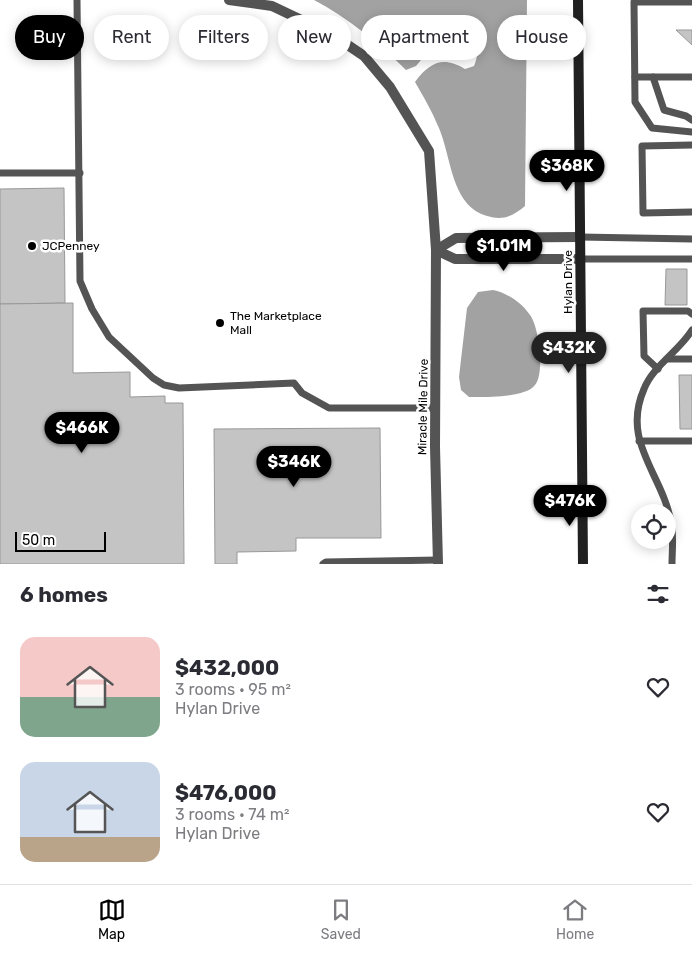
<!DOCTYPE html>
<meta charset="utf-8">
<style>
body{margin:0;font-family:Rubik,sans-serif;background:#f7f7f7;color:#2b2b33;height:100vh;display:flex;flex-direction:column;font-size:19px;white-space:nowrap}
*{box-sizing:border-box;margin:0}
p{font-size:16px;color:#7c7c81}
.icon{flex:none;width:28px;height:28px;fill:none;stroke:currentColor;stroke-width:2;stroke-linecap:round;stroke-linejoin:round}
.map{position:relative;height:564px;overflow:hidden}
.side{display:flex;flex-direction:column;background:#fff;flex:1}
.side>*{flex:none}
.banner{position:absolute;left:15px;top:15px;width:662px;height:45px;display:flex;gap:10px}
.controls{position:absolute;left:631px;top:504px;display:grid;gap:10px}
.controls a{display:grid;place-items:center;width:45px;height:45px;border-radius:50%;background:#fff;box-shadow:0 2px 12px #0003;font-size:25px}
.scale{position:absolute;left:15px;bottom:12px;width:91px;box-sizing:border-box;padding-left:5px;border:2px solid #000;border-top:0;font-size:14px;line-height:18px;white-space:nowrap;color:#000;-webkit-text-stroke:4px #fff;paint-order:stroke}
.price{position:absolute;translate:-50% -42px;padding:0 11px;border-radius:18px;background:#000;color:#fff;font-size:16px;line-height:32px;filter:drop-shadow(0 1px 2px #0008)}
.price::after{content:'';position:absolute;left:50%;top:30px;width:15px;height:11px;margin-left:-8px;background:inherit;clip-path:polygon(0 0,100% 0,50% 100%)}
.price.current{background:#222;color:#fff}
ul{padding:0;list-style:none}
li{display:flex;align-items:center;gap:15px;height:125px;padding:0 20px}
li span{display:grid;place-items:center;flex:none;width:140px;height:100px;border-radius:15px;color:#555}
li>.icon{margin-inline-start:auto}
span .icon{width:60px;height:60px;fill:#fffc;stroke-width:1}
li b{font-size:21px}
h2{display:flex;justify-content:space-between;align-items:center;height:60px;padding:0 20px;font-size:21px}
.chip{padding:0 18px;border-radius:22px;background:#fff;box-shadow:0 2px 12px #0003;font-size:18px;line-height:45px}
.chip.current{background:#000;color:#fff}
.tabs{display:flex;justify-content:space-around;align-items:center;height:70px;border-top:1px solid #e1e1e2;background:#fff;font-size:14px;color:#7c7c81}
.tabs a{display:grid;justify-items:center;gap:2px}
.tabs .current{color:#000}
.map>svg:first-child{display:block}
.water{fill:#a2a2a2}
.building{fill:#c4c4c4;stroke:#989898}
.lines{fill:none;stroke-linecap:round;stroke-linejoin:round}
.service{stroke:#545454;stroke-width:7}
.minor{stroke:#545454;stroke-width:10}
.secondary{stroke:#212121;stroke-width:10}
.poi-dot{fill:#000;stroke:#fff;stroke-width:2}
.labels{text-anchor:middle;stroke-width:5;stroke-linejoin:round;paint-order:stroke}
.poi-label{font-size:12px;fill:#000;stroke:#fff;text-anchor:start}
.street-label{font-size:12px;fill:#000;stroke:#fff}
</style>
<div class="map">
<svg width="692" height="564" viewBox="0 0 692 564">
<rect width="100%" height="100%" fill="#fff"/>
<g class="water">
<path d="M314,0H527L525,206C513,216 503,221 487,216C450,205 452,156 438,126C432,111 423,96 415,82C430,62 443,56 465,69L474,66C481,49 476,39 467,24L450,25L416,66L406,70C379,43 348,18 314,0Z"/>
<path d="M493,290C507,293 521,302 530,315C539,327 545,373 535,385C526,398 484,397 469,397L461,390L459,377L467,308L478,292Z"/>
</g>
<g class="building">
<polygon points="676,30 692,30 692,45"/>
<polygon points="64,188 65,303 0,304 0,189"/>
<polygon points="666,269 687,269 687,305 665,305"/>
<polygon points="73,303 73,373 130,372 130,397 165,396 165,403 183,403 184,564 0,564 0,304"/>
<polygon points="679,375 692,375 692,429 680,429"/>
<polygon points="380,428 381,538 296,538 296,551 237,552 237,564 215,564 214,429"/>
</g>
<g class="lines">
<g class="service">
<polyline points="77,0 80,281 92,309 109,337 153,378 164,385 179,388 294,383 302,393 329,408 436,408"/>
<polyline points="692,2 634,2 635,102 652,128 692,132"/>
<polyline points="635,77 692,77"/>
<polyline points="653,77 664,110 686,116 692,120"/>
<polyline points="692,145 642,146 643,213 692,212"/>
<polyline points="0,173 80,173"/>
<polyline points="580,237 692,239"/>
<polyline points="580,259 692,259"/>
<polyline points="668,359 692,359"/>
<polyline points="658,369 644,356 643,311 688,311 692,314"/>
<polyline points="639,441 692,441"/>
<polyline points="323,564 326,562 438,560"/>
<path d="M672,564C672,551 674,535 671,522C662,473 621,442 644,389C653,366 679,351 692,330"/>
</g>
<g class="minor">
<polyline points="229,0 272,6 333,35 364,56 390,87 429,151 436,250 435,447 438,564"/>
<polyline points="436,250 456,238 580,237"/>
<polyline points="436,250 455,259 580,259"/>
</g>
<polyline class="secondary" points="578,0 583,564"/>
</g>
<g class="poi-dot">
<circle cx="32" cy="246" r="5"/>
<circle cx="220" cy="323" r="5"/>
</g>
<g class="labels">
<g class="poi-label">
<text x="42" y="250">JCPenney</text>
<text x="230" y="320">The Marketplace<tspan x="230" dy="14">Mall</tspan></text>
</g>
<g class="street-label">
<text transform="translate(568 282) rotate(-90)" y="4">Hylan Drive</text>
<text transform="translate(423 407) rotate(-89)" y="4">Miracle Mile Drive</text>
</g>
</g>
</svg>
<div class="controls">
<a><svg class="icon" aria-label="locate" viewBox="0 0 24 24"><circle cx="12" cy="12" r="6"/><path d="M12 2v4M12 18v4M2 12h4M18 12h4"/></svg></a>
</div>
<div class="scale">50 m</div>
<b class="price" style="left:567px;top:192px">$368K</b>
<b class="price" style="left:504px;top:272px">$1.01M</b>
<b class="price current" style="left:569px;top:374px">$432K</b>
<b class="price" style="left:82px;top:454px">$466K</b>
<b class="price" style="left:294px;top:488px">$346K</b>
<b class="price" style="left:570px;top:527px">$476K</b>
<div class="banner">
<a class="chip current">Buy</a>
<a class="chip">Rent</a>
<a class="chip">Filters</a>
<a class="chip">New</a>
<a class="chip">Apartment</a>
<a class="chip">House</a>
</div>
</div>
<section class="side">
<h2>6 homes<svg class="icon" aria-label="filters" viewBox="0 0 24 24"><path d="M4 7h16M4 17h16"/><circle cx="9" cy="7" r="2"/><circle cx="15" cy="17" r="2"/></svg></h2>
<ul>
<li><span style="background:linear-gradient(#f6c9c9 60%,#7fa58c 0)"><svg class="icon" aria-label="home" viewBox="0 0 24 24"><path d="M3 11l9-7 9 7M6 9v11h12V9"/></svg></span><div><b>$432,000</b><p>3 rooms · 95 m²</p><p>Hylan Drive</p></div><svg class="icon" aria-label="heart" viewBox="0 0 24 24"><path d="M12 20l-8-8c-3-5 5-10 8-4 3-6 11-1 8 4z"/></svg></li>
<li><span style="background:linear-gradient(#c9d6e8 75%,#b9a48a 0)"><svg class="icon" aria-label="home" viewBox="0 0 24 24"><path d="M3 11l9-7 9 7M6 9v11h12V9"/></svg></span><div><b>$476,000</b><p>3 rooms · 74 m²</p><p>Hylan Drive</p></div><svg class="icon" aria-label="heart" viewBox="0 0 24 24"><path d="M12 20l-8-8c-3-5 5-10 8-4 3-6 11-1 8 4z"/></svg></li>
</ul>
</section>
<nav class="tabs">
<a class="current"><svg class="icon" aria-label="map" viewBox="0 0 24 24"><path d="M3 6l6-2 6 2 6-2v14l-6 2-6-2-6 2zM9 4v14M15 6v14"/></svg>Map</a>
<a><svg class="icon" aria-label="saved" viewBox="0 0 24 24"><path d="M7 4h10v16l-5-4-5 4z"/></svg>Saved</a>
<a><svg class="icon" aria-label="home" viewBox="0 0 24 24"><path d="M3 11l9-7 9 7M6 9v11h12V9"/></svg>Home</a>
</nav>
